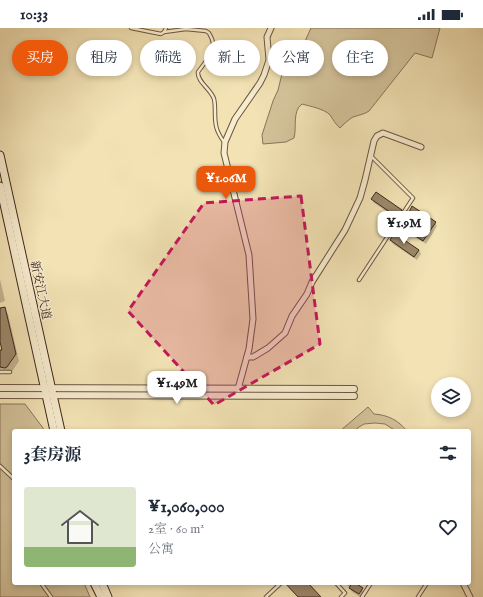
<!DOCTYPE html>
<html lang="zh">
<meta charset="utf-8">
<style>
body{margin:0;font-family:"IM FELL English","Noto Serif SC",serif;background:#f2f2f3;color:#1f2937;height:100vh;display:flex;flex-direction:column;font-size:15px;white-space:nowrap}
*{box-sizing:border-box;margin:0}
p{font-size:13px;color:#747a83}
.icon{flex:none;width:22px;height:22px;fill:none;stroke:currentColor;stroke-width:2;stroke-linecap:round;stroke-linejoin:round}
.map{position:relative;flex:1;overflow:hidden}
.drawer{position:absolute;left:12px;top:401px;width:459px;height:156px;display:flex;flex-direction:column;background:#fff;border-radius:4px;box-shadow:0 2px 6px #0003}
.drawer>*{flex:none}
.guide{position:absolute;left:12px;top:12px;width:459px;height:36px;display:flex;gap:8px}
.fabs{position:absolute;left:431px;top:349px;display:grid;gap:8px}
.fabs a{display:grid;place-items:center;width:40px;height:40px;border-radius:50%;background:#fff;box-shadow:0 2px 6px #0003;font-size:20px}
.price{position:absolute;translate:-50% -34px;padding:0 9px;border-radius:8px;background:#fff;color:#222;font-size:13px;line-height:26px;filter:drop-shadow(0 1px 2px #0008)}
.price::after{content:'';position:absolute;left:50%;top:24px;width:12px;height:9px;margin-left:-6px;background:inherit;clip-path:polygon(0 0,100% 0,50% 100%)}
.price.active{background:#ea580c;color:#fff}
ul{padding:0;list-style:none}
li{display:flex;align-items:center;gap:12px;height:100px;padding:0 12px}
li+li{border-top:1px solid #e0e1e3}
li span{display:grid;place-items:center;flex:none;width:112px;height:80px;border-radius:4px;color:#555}
li>.icon{margin-inline-start:auto}
span .icon{width:48px;height:48px;fill:#fffc;stroke-width:1}
li b{font-size:17px}
h2{display:flex;justify-content:space-between;align-items:center;height:48px;padding:0 12px;font-size:17px}
.tag{padding:0 14px;border-radius:18px;background:#fff;box-shadow:0 2px 6px #0003;font-size:14px;line-height:36px}
.tag.active{background:#ea580c;color:#fff}
.status{display:flex;justify-content:space-between;align-items:center;height:28px;padding:0 20px;background:#fff;direction:ltr}
.status svg{height:11px;fill:currentColor}
.map>svg:first-child{display:block}
.green{fill:#d3c29a;stroke:#88745b}
.shadow{fill:#0003}
.building{fill:#9c886b;stroke:#3e271c}
.lines{fill:none;stroke-linecap:round;stroke-linejoin:round}
.service-casing{stroke:#6b5642;stroke-width:4.5}
.minor-casing{stroke:#6b5642;stroke-width:7}
.tertiary-casing{stroke:#6b5642;stroke-width:8}
.secondary-casing{stroke:#3e271c;stroke-width:9}
.service{stroke:#f7ecce;stroke-width:2.5}
.minor{stroke:#f7ecce;stroke-width:5}
.tertiary{stroke:#f7ecce;stroke-width:6}
.secondary{stroke:#f7ecce;stroke-width:7}
.marked{fill:#c2185b;fill-opacity:0.2;stroke:#c2185b;stroke-width:3;stroke-dasharray:8 5;stroke-linejoin:round}
.labels{text-anchor:middle;stroke-width:3;stroke-linejoin:round;paint-order:stroke}
.street-label{font-size:12px;fill:#3e271c;stroke:#f7ecce}
</style>
<div class="status"><b>10:33</b><svg viewBox="0 0 49 12"><path d="M0 12V9h3v3zM5 12V6h3v6zM10 12V3h3v9zM15 12V0h3v12zM26 1h20v11H26zM47 4h2v5h-2z"/></svg></div>
<div class="map">
<svg width="483" height="569" viewBox="0 0 483 569">
<rect width="100%" height="100%" fill="#f2e2b4"/>
<filter id="stains"><feTurbulence type="fractalNoise" baseFrequency=".005" numOctaves="4"/><feColorMatrix values="0 0 0 0 .2 0 0 0 0 .09 0 0 0 0 .02 0 0 0 .5 -.17"/></filter>
<radialGradient id="worn" r=".72"><stop offset=".6" stop-color="#630" stop-opacity="0"/><stop offset="1" stop-color="#630" stop-opacity=".3"/></radialGradient>
<g class="green">
<path d="M311,0H440L432,30L415,25L369,83C365,86 359,87 353,89C348,92 344,96 340,100C335,96 333,91 330,87C325,81 309,78 302,76C292,83 297,100 294,110L286,114L263,116L262,107L273,73L278,62L289,18L301,22Z"/>
<polygon points="0,376 25,376 43,400 44,403 14,403 14,555 84,555 90,569 0,569"/>
<path d="M368,379L374,386C388,387 398,392 407,403H396L385,396L375,395L364,396L359,399L354,403H340Z"/>
</g>
<g class="shadow">
<polygon points="372,171 401,183 403,186 399,192 374,175"/>
<polygon points="435,194 437,198 426,216 402,201 400,197"/>
<polygon points="391,212 419,222 421,226 417,232 393,216"/>
<polygon points="0,251 5,273 0,275"/>
<polygon points="4,280 8,286 19,333 11,345 0,345 0,323 3,323 0,310 0,281"/>
<polygon points="343,555 357,555 364,564 361,569 360,569 352,564 350,560 350,559"/>
</g>
<g class="building">
<polygon points="376,164 402,182 397,189 371,171"/>
<polygon points="412,178 436,194 423,213 399,197 406,185 408,186"/>
<polygon points="394,205 419,222 414,229 390,212"/>
<polygon points="5,279 16,326 7,339 5,340 0,339 0,322 2,322 0,314 0,280"/>
<polygon points="285,555 308,555 321,569 298,569"/>
<polygon points="352,555 355,555 363,560 359,566 349,560"/>
</g>
<g class="lines">
<g class="service-casing">
<g id="service">
<polyline points="131,0 161,6 164,4 166,0"/>
<path d="M164,4L186,1L206,3L209,5L212,11L214,20L212,25L198,44C197,54 211,61 214,71C215,75 215,80 215,84C215,97 216,103 224,114"/>
<polyline points="359,252 413,170 371,128"/>
<polyline points="0,344 10,344"/>
<polyline points="0,438 14,451"/>
<polyline points="41,555 51,569"/>
<polyline points="336,555 345,565 341,569"/>
<polyline points="266,569 281,555"/>
<polyline points="362,569 371,555"/>
<polyline points="418,569 427,555"/>
</g>
</g>
<g class="minor-casing">
<g id="minor">
<polyline points="247,329 253,329 268,320 285,305 292,288 307,266 312,254 345,202 360,170 365,152 374,113 377,108 383,105 421,119"/>
<polyline points="238,361 249,321 253,291 249,227 224,125 225,114 235,91 260,55 264,47 269,32 267,9 271,0"/>
<polyline points="463,555 470,569"/>
</g>
</g>
<g class="tertiary-casing">
<g id="tertiary">
<polyline points="0,360 354,361"/>
<polyline points="0,367 354,368"/>
</g>
</g>
<g class="secondary-casing">
<g id="secondary">
<polyline points="0,127 61,403"/>
<polyline points="0,158 54,403"/>
<polyline points="94,555 101,569"/>
<polyline points="102,555 108,569"/>
</g>
</g>
<use href="#service" class="service"/>
<use href="#minor" class="minor"/>
<use href="#tertiary" class="tertiary"/>
<use href="#secondary" class="secondary"/>
</g>
<path class="marked" d="M301,168L320,316L214,377L128,283L204,175Z"/>
<g class="labels">
<g class="street-label">
<text transform="translate(41 262) rotate(78)" y="4">新安江大道</text>
</g>
</g>
<rect width="100%" height="100%" filter="url(#stains)"/>
<rect width="100%" height="100%" fill="url(#worn)"/>
</svg>
<div class="fabs">
<a><svg class="icon" aria-label="layers" viewBox="0 0 24 24"><path d="M12 4l9 5-9 5-9-5zM3 14l9 5 9-5"/></svg></a>
</div>
<b class="price active" style="left:226px;top:172px">¥1.06M</b>
<b class="price" style="left:404px;top:217px">¥1.9M</b>
<b class="price" style="left:177px;top:377px">¥1.49M</b>
<div class="guide">
<a class="tag active">买房</a>
<a class="tag">租房</a>
<a class="tag">筛选</a>
<a class="tag">新上</a>
<a class="tag">公寓</a>
<a class="tag">住宅</a>
</div>
<section class="drawer">
<h2>3套房源<svg class="icon" aria-label="filters" viewBox="0 0 24 24"><path d="M4 7h16M4 17h16"/><circle cx="9" cy="7" r="2"/><circle cx="15" cy="17" r="2"/></svg></h2>
<ul>
<li><span style="background:linear-gradient(#dfe7d0 75%,#8fb573 0)"><svg class="icon" aria-label="home" viewBox="0 0 24 24"><path d="M3 11l9-7 9 7M6 9v11h12V9"/></svg></span><div><b>¥1,060,000</b><p>2室 · 60 m²</p><p>公寓</p></div><svg class="icon" aria-label="heart" viewBox="0 0 24 24"><path d="M12 20l-8-8c-3-5 5-10 8-4 3-6 11-1 8 4z"/></svg></li>
</ul>
</section>
</div>
